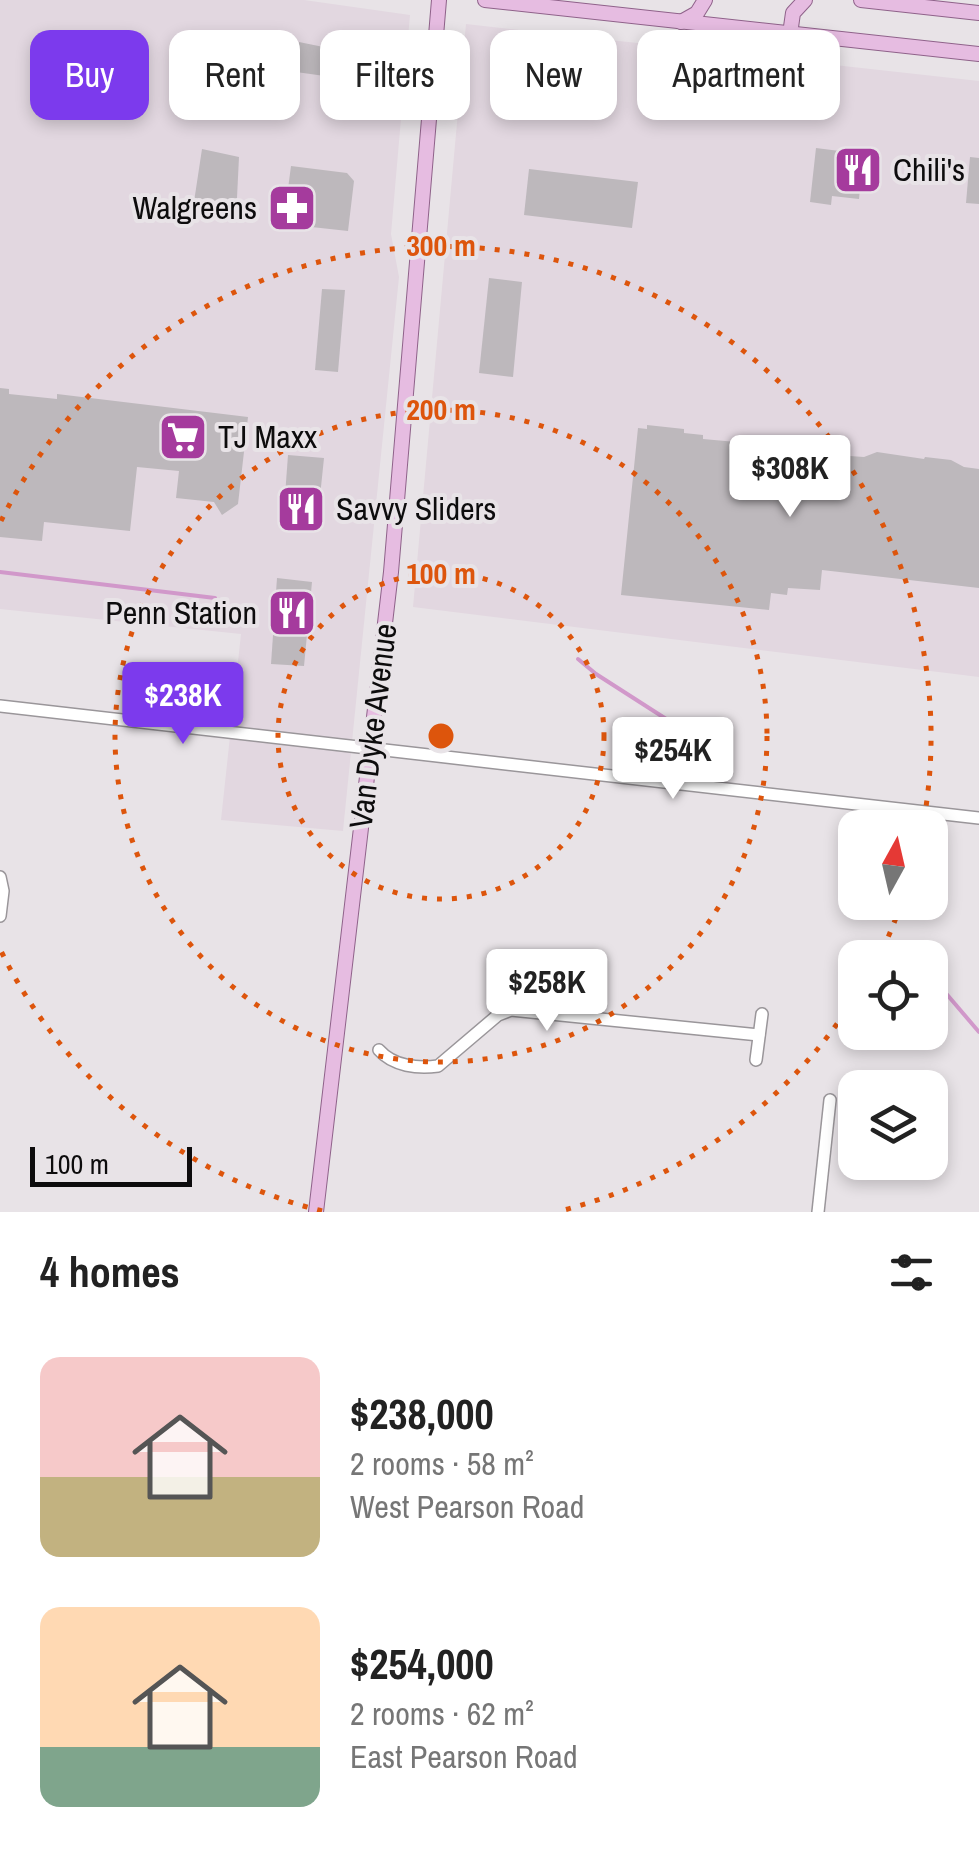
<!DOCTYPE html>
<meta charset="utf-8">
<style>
body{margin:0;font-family:"Archivo Narrow",sans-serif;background:#f2f2f2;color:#222;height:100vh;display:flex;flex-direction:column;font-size:38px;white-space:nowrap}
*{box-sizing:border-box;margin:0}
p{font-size:32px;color:#767676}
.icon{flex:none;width:55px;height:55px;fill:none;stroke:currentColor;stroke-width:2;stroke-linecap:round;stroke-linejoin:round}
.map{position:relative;height:1212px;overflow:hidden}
.sheet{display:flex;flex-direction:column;background:#fff;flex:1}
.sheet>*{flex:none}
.top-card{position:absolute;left:30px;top:30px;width:920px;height:90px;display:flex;gap:20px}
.needle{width:65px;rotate:8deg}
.buttons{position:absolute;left:838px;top:810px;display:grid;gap:20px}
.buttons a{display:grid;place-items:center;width:110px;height:110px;border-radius:20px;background:#fff;box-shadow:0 5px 15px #0003;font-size:50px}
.scale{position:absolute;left:30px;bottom:25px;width:162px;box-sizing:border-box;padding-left:10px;border:5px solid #0d0c0d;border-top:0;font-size:28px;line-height:35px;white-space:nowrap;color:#0d0c0d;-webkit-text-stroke:8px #e8e3e7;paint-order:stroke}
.price{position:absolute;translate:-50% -85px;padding:0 22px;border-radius:10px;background:#fff;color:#222;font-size:32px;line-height:65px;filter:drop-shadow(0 2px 5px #0008)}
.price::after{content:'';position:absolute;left:50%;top:60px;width:30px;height:22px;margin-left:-15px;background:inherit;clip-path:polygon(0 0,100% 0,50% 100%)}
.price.current{background:#7c3aed;color:#fff}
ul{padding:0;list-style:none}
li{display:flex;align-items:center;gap:30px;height:250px;padding:0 40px}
li span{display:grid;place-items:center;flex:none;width:280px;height:200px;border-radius:20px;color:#555}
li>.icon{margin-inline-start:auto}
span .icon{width:120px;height:120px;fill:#fffc;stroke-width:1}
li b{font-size:42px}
h2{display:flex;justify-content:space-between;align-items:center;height:120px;padding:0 40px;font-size:42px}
.pill{padding:0 35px;border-radius:20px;background:#fff;box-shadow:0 5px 15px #0003;font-size:35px;line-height:90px}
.pill.current{background:#7c3aed;color:#fff}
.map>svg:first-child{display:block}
.built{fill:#e2d7e0}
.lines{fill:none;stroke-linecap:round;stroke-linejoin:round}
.stream{stroke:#d198ca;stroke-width:4}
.building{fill:#bdb8bc}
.minor-casing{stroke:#9a969a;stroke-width:14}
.major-casing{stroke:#8f628a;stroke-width:16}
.minor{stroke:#fff;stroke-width:11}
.major{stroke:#e6bce1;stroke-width:14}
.ring{fill:none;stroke:#dd550c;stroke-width:5;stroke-dasharray:5 10}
.labels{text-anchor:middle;stroke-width:8;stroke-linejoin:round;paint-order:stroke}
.poi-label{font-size:32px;fill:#0d0c0d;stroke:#e8e3e7;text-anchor:start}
.street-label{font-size:32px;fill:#0d0c0d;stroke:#e8e3e7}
.centre{fill:#dd550c;stroke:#e8e3e7;stroke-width:5}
.ring-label{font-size:30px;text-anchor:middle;font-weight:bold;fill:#dd550c;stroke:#e8e3e7;stroke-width:8;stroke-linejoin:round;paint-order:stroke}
</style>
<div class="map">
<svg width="979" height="1212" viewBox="0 0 979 1212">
<rect width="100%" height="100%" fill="#e8e3e7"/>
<g class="built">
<polygon points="0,0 304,0 410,15 391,234 399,277 343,831 221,820 241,634 0,609"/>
<polygon points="466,24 979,81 979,677 413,607"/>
</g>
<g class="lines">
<g class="stream">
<polyline points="0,572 215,598"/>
<polyline points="578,659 596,674 727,758"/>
<polyline points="938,984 979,1032"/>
</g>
</g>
<g class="building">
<polygon points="299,42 343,51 339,78 296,72 297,64 289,59 291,45 299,46"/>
<polygon points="816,148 879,156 875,191 860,189 859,199 832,196 831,205 810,202"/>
<polygon points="202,149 239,157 236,218 192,215"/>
<polygon points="970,157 979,158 979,204 966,203"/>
<polygon points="291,166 347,173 354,181 348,231 284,224 285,217 275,216 276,202 286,204"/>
<polygon points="529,169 638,182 632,228 524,215"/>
<polygon points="489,278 522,282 513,377 479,373"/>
<polygon points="322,289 345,290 338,372 315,370"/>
<polygon points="0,388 9,389 9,394 57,399 57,394 248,417 238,504 222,515 214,502 176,498 179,471 137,467 130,531 44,522 42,541 0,537"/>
<polygon points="647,425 684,429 684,433 703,435 703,439 814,449 814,453 835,455 864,457 877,452 924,459 925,457 951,460 964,467 979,469 979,588 822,570 820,590 788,588 787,595 771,593 769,610 621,595 638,428 647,429"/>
<polygon points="288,455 324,458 317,525 283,523"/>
<polygon points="277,578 312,582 304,666 271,664"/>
</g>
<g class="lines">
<g class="minor-casing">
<g id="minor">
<polyline points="0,706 979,818"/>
<polyline points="0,877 3,891 0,916"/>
<path d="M379,1050C393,1066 418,1069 438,1066L498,1015L511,1010L759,1035"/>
<polyline points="756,1060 762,1014"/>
<polyline points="818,1212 830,1100"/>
</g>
</g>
<g class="major-casing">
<g id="major">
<polyline points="485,0 979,54"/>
<polyline points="861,0 979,13"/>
<polyline points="681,22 697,13 705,0"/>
<polyline points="790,34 793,13 805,0"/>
<polyline points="316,1212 391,572 439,0"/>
</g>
</g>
<use href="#minor" class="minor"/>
<use href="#major" class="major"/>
</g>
<g class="ring">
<circle cx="441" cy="736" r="163"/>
<circle cx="441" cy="736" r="326"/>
<path d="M901 904A490 490 0 0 1 880 955M854 999A490 490 0 0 1 560 1211M322 1211A490 490 0 0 1 1 951M1 521A490 490 0 0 1 923 825"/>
</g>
<defs>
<g id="restaurant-square" transform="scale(2.5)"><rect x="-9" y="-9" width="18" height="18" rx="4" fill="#a53b9d" stroke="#e8e3e7"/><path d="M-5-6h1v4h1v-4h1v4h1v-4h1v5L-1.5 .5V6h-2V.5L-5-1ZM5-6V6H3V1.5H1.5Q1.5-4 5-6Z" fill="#fff"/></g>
<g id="pharmacy-square" transform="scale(2.5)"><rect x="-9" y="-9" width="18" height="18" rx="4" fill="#a53b9d" stroke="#e8e3e7"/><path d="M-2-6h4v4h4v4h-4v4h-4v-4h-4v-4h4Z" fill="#fff"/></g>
<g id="supermarket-square" transform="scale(2.5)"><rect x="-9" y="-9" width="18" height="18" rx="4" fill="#a53b9d" stroke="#e8e3e7"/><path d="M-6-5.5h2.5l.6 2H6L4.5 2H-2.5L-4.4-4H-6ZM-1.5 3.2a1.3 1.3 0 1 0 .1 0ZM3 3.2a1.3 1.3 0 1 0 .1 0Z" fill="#fff"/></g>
</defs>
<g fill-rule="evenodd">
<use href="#restaurant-square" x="858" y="170"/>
<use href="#pharmacy-square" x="292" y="208"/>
<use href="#supermarket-square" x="183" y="437"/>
<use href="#restaurant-square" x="301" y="509"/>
<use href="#restaurant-square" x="292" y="613"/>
</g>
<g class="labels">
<g class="poi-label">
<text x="893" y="181">Chili's</text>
<text x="257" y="219" text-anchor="end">Walgreens</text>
<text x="218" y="448">TJ Maxx</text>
<text x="336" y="520">Savvy Sliders</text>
<text x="257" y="624" text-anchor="end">Penn Station</text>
</g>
<g class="street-label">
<text transform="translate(373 726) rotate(-83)" y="11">Van Dyke Avenue</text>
</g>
</g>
<circle cx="441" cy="736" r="15" class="centre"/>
<g class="ring-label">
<text x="441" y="256">300 m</text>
<text x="441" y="420">200 m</text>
<text x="441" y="584">100 m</text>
</g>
</svg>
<div class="buttons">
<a><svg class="needle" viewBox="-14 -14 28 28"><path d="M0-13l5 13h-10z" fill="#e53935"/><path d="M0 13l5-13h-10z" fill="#767676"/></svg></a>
<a><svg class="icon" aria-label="locate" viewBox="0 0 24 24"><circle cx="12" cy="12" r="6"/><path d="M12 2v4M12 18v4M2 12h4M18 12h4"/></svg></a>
<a><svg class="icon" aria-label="layers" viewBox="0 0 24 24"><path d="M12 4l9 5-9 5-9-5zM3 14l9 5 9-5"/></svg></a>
</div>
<div class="scale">100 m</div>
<b class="price" style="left:790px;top:520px">$308K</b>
<b class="price current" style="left:183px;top:747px">$238K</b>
<b class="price" style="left:673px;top:802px">$254K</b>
<b class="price" style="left:547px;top:1034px">$258K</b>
<div class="top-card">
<a class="pill current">Buy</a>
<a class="pill">Rent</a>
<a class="pill">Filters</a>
<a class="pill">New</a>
<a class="pill">Apartment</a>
</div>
</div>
<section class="sheet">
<h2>4 homes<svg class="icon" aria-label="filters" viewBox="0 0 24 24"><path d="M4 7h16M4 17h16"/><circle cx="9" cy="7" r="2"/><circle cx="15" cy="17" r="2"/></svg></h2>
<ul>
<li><span style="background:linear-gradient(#f6c9c9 60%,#c2b280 0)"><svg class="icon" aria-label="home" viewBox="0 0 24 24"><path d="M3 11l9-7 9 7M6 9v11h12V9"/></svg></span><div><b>$238,000</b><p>2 rooms · 58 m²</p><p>West Pearson Road</p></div></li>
<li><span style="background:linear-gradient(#ffd9b3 70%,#7fa58c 0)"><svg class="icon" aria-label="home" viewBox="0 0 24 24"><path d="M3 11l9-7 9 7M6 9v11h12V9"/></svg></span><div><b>$254,000</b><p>2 rooms · 62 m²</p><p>East Pearson Road</p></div></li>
</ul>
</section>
